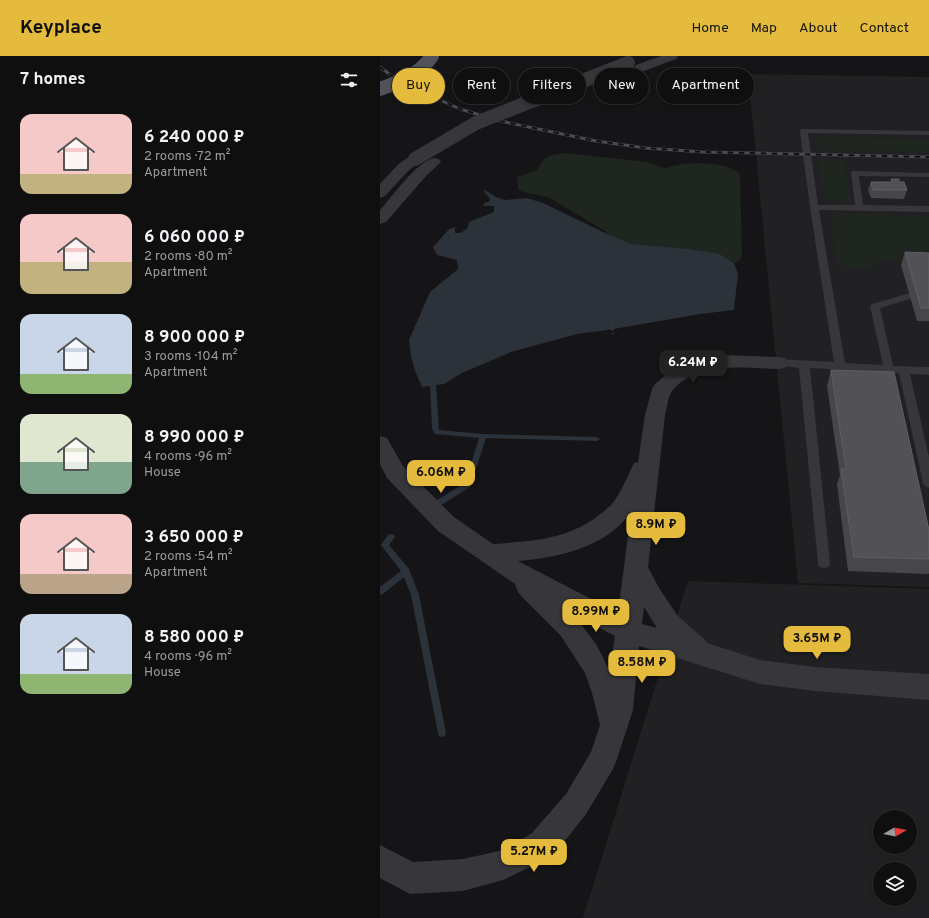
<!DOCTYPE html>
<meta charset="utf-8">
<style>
body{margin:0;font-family:Overpass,sans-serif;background:#191819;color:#f1f3f6;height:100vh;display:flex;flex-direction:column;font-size:15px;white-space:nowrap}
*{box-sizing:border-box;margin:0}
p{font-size:13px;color:#9c9c9f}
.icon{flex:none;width:22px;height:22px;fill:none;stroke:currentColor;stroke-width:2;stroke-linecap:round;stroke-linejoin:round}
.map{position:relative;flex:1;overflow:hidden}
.sheet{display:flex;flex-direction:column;background:#100f10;width:380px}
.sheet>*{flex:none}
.guide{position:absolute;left:12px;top:12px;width:380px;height:36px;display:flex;gap:8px}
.needle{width:26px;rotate:81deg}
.tools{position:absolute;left:493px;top:754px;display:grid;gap:8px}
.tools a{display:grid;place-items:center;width:44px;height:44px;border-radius:50%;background:#100f10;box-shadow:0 2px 6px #0003,0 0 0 1px #302f30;font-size:20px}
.price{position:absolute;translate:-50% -34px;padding:0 9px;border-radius:8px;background:#e5bb3d;color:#111;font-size:13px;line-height:26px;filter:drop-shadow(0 1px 2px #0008)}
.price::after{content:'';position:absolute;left:50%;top:24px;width:12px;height:9px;margin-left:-6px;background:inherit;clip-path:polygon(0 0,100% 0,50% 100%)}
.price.active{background:#222;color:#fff}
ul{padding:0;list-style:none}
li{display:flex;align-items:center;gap:12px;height:100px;padding:0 20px}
li span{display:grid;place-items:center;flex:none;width:112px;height:80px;border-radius:12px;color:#555}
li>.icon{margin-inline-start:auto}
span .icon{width:48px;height:48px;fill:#fffc;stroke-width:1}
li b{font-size:17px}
h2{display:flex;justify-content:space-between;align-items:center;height:48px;padding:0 20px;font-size:17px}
.tag{padding:0 14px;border-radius:18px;background:#100f10;box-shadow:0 2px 6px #0003,0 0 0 1px #302f30;font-size:14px;line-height:36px}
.tag.active{background:#e5bb3d;color:#111}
header{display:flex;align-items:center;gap:24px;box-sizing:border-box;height:56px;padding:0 20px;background:#e5bb3d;color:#111}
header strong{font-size:19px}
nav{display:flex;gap:22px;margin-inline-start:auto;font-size:14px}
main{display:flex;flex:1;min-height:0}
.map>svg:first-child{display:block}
.built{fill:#212123;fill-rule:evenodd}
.green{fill:#1f2620}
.water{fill:#2c3239}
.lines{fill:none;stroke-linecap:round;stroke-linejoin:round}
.stream{fill:#2c3239;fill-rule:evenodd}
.path{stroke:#3c3d42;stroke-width:2;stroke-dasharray:1.5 2.5;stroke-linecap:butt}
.lane{fill:#36363b;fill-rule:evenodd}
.street{fill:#36363b;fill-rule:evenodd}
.rail-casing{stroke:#4b4c52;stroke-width:3}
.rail{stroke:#101011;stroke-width:2;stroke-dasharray:5.5;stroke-linecap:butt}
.street-bridge{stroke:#36363b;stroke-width:14}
.primary-bridge{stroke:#52535a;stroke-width:14}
.wall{fill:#46464b}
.building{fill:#515156;stroke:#5e5f65}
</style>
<header>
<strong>Keyplace</strong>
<nav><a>Home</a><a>Map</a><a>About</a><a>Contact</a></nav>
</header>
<main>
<section class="sheet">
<h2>7 homes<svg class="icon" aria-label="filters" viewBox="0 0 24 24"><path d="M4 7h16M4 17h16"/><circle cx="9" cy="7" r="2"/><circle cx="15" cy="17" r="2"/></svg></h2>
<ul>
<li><span style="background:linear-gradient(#f6c9c9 75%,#c2b280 0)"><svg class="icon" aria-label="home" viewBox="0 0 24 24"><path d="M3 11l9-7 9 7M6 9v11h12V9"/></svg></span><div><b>6 240 000 ₽</b><p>2 rooms · 72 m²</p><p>Apartment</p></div></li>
<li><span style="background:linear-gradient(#f6c9c9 60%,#c2b280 0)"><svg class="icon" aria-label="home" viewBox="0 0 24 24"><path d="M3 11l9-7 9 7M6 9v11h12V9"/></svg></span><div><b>6 060 000 ₽</b><p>2 rooms · 80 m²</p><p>Apartment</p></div></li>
<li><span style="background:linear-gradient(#c9d6e8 75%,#8fb573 0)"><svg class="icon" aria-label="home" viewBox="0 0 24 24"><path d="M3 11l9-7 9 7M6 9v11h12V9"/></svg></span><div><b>8 900 000 ₽</b><p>3 rooms · 104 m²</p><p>Apartment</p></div></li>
<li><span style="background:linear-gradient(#dfe7d0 60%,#7fa58c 0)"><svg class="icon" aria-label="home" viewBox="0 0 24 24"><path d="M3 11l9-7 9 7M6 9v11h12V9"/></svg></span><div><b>8 990 000 ₽</b><p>4 rooms · 96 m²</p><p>House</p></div></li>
<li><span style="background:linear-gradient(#f6c9c9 75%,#b9a48a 0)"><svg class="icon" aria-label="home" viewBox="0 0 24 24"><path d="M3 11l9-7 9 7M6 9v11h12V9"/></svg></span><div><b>3 650 000 ₽</b><p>2 rooms · 54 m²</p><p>Apartment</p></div></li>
<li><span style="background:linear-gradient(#c9d6e8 75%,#8fb573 0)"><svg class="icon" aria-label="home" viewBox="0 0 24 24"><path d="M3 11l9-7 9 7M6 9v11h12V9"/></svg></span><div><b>8 580 000 ₽</b><p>4 rooms · 96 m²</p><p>House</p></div></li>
</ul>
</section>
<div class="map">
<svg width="549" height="862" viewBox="0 0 549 862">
<rect width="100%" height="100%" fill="#151416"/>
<g class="built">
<polygon points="368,18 549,21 549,531 418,527"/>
<path d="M308,525L549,533V862H203ZM500,761H530V791H500ZM500,813H530V843H500Z"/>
</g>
<g class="green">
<polygon points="442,81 549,83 549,97 440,94 436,87"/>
<path d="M185,97L268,106C274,109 279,111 286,112C290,112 293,109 298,109C315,106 347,106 360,118L362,197L360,204L355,207L340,198L252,188L227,178L225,175L168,141L146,137L138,133L137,121L157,114C166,99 168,99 185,97Z"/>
<polygon points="438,103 464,104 471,145 457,146 444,140"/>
<polygon points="460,157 549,160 549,204 507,204 484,214 471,213 457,207 451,164"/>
</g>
<polygon class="water" points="103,134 105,134 116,141 125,144 147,142 163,147 227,178 252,188 309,193 340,198 354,207 358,218 354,254 320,258 228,274 197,278 131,296 82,317 64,328 42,331 35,315 31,300 29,284 50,236 78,213 77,204 57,199 53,191 69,173 75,171 75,177 80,177 87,173 89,166 114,156 114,150 103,150 104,147 109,146 110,143"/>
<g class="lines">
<g class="stream">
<polygon points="51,327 55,327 56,329 59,374 103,378 217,381 220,383 217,385 106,382 90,431 63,448 57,448 56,446 57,444 85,427 99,382 55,378 52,372 50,329"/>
<polygon points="11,478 14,479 15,481 9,489 29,513 39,539 66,677 65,680 62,681 59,680 58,677 31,539 24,521 3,538 0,539 0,531 21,515 1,489 8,479"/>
</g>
<polyline class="path" points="231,265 233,278"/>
<polygon class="lane" points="421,73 549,75 549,79 428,77 438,149 475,149 471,117 472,115 549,117 549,121 479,120 483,149 549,150 549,156 439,154 465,307 503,309 490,250 492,248 530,237 535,240 533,242 500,252 513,310 549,311 549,319 530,318 549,401 549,432 545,430 543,427 519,317 430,312 450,507 449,511 444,512 439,511 438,507 419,312 394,309 393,307 394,305 398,303 454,306 430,151 420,75"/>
<g class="street">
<polygon points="281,0 298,0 296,3 264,15 256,15 254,12 256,9"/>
<path d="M35,99L40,100L42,103L27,116L5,140L0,142V128C10,118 21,102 35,99Z"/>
<path d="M54,102L59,103L61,106L46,120L6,166L0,168V154C13,140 36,106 54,102Z"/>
<path d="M346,299L398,301L405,302L408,307L405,312L398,313C363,312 317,305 292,335C288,340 287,352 285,359L268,511L279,532L297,559L325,584L327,587L380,604L435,611L549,618V644L435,635L380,628L259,590L253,654L237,703L233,713L206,758L173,800L123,824L83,835L30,838L0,822V789L33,806L83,803L119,795L151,778L186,738L211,696L220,669L212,637L205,617L181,580L142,541L138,536L135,528L58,475L7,422L0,408V380L7,382L23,410L74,461L113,488C151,485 186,484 218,460C223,456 228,452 232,448C242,435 247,421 254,407L258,406L265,359L272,333L275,328L297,309ZM251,456L238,557L138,505C178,502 227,491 251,456ZM264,551L277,572L262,568ZM194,559L235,580L230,615L216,588Z"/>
</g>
<g class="rail-casing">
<polyline id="rail" points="0,11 20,26 80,53 120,65 216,85 266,92 322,96 549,101"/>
</g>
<use href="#rail" class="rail"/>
<polyline class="street-bridge" points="35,103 96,67 248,7"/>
<path class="primary-bridge" d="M0,33C20,26 40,18 52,0"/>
</g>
<g class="wall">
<polygon points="511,123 519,126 527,134 524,143 491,142 488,134 491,126 511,126"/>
<polygon points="525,196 549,197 549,265 537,265 521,209"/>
<polygon points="451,314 549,474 549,517 548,518 468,515 457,428 460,419 447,330"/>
</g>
<g class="building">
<polygon points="511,123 519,123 519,126 524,126 527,134 493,134 491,126 512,126"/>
<polygon points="525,196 549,197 549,252 541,252"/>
<polygon points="451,314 514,316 549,474 549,503 474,501 461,413 466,413"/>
</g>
</svg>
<div class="tools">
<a><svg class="needle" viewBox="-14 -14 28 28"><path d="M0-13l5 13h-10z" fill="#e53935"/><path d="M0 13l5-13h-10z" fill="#9c9c9f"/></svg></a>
<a><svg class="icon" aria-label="layers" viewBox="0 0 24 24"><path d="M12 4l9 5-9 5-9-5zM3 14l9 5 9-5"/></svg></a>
</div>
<b class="price active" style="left:313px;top:328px">6.24M ₽</b>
<b class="price" style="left:61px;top:438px">6.06M ₽</b>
<b class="price" style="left:276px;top:490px">8.9M ₽</b>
<b class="price" style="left:216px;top:577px">8.99M ₽</b>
<b class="price" style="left:437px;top:604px">3.65M ₽</b>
<b class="price" style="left:262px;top:628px">8.58M ₽</b>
<b class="price" style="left:154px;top:817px">5.27M ₽</b>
<div class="guide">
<a class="tag active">Buy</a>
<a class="tag">Rent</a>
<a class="tag">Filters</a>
<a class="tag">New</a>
<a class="tag">Apartment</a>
</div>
</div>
</main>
